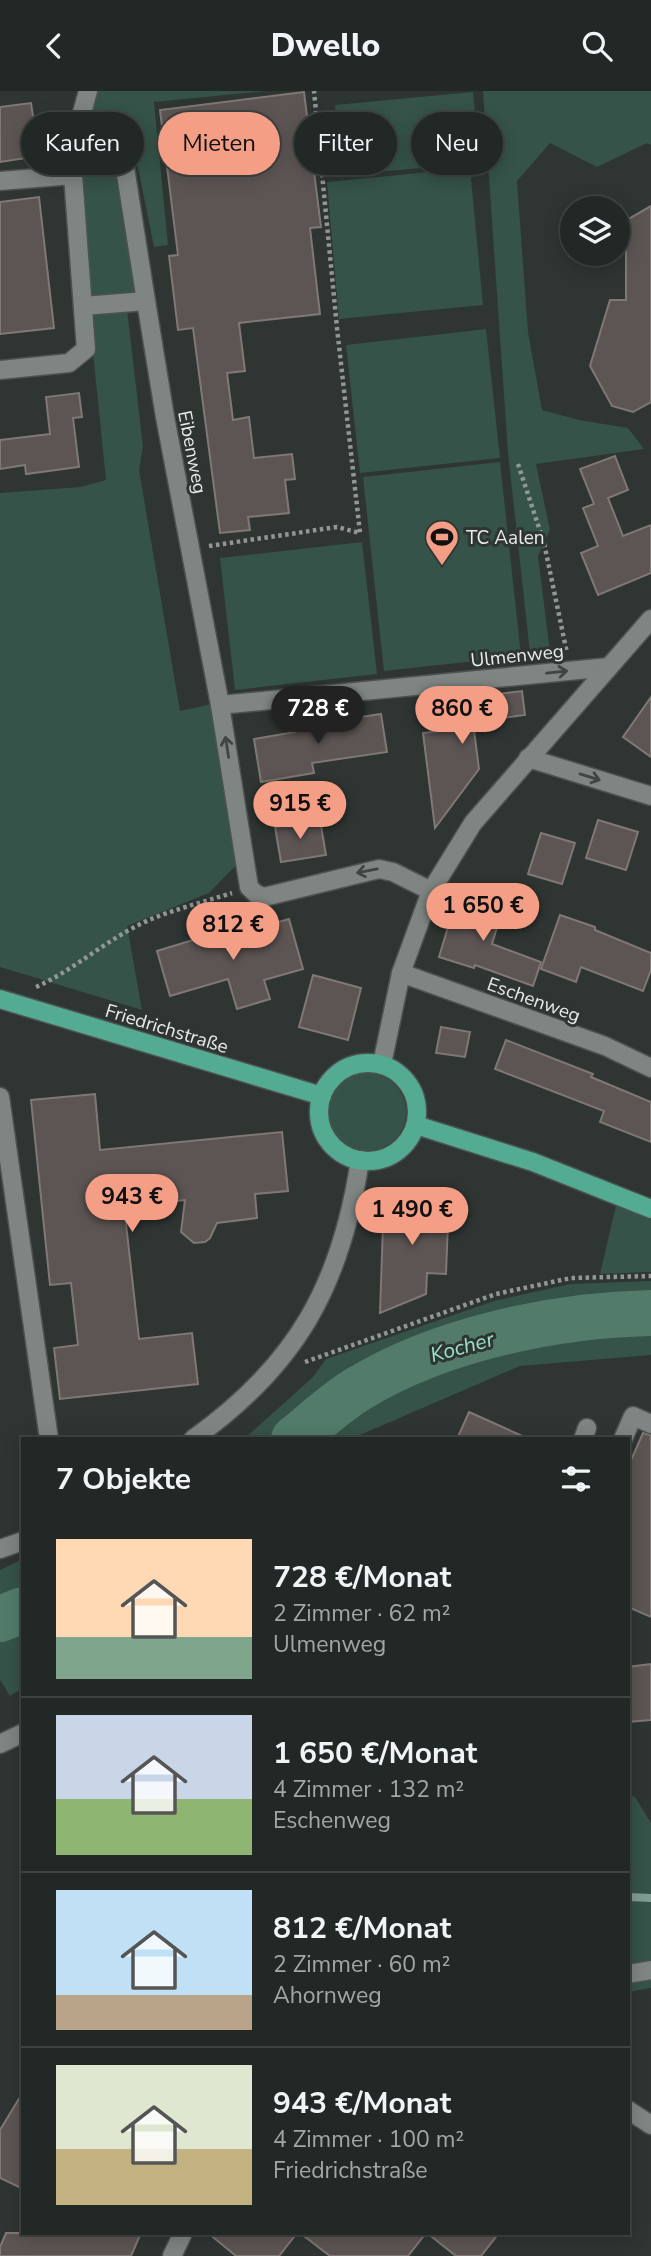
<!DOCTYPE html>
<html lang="de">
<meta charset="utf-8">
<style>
body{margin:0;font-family:"Nunito Sans",sans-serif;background:#2a302e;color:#f1f3f6;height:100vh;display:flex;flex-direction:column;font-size:26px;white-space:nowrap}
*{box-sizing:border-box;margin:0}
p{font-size:23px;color:#a2a6a7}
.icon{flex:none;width:38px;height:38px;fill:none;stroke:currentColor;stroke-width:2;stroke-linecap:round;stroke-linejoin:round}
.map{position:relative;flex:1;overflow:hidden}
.details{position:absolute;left:21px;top:1346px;width:609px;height:798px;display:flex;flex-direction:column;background:#222826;border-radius:0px;box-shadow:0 4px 18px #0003,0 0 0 2px #3f4443}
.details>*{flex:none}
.hud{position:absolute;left:21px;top:21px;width:609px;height:63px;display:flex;gap:14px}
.buttons{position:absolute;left:560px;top:105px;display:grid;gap:14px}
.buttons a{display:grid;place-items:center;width:70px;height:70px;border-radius:50%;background:#222826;box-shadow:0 4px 18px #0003,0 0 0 2px #3f4443;font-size:35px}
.price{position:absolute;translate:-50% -60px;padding:0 16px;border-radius:24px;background:#f49e86;color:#111;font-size:23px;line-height:46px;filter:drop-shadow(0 2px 4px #0008)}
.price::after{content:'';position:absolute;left:50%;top:42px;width:21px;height:16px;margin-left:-10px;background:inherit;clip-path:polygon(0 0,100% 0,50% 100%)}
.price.current{background:#222;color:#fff}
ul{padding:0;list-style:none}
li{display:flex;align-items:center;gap:21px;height:175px;padding:0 35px}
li+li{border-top:2px solid #3f4443}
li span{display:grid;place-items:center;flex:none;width:196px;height:140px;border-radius:0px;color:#555}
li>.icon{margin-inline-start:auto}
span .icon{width:84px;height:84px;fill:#fffc;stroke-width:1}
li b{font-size:30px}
h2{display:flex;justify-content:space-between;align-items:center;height:84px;padding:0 35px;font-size:30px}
.tag{padding:0 24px;border-radius:32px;background:#222826;box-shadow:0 4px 18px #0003,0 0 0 2px #3f4443;font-size:24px;line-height:63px}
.tag.current{background:#f49e86;color:#111}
header{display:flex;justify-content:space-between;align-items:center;height:91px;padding:0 35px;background:#222826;font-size:32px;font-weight:800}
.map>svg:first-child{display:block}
.green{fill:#355348}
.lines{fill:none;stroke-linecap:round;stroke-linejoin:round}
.stream{stroke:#7f9d92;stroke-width:8}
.river{stroke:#527b6c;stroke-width:46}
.building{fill:#5c5553;stroke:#7f7875;stroke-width:2}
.minor-casing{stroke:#4d5250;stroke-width:21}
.major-casing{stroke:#4d5250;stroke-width:21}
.path{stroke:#929795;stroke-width:4.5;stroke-dasharray:3.5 3.5;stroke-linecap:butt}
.minor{stroke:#7e8582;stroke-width:18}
.major{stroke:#53ab92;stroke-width:18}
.oneway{stroke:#3e4542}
.labels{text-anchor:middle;stroke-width:6;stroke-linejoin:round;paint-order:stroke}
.street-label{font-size:19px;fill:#e8ebea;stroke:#2e3532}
.poi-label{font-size:19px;fill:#e8ebea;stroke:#2e3532;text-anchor:start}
.water-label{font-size:21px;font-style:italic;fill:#99e2c7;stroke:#2e3532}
</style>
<header><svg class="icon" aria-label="back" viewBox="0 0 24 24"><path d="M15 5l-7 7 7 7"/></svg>Dwello<svg class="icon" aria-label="search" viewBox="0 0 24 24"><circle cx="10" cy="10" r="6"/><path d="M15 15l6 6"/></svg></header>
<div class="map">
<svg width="651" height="2165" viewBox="0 0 651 2165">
<rect width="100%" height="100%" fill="#2e3532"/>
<g class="green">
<polygon points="96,0 267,0 154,11 168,154 154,156 133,52 110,54 137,204 89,207 82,96 84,58"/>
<polygon points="483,0 651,0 651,54 647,52 597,76 550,52 517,90 528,241 542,319 579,329 628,337 644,358 536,373 550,439 538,465 551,569 531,571 508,362"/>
<polygon points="473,1 480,72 341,84 335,14"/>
<polygon points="470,77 483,214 339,228 327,91"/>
<polygon points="127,218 143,356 139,379 180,620 212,613 240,770 209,802 127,835 142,919 0,876 0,402 80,396 106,389 89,222"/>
<polygon points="486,238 500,367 360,382 346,254"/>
<polygon points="500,371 521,565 384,580 363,386"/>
<polygon points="362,451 377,583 235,599 220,467"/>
<circle cx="367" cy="1021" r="39"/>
<polygon points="617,1110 651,1127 651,1181 600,1183"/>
<polygon points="651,1190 651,1264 520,1275 353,1347 245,1347 313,1286 326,1268 494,1210 570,1193"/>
<polygon points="21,1469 23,1470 23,1597 10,1605 0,1589 0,1479"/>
<polygon points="628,1704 635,1706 651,1732 651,1897 628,1901"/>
</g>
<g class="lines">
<polyline class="stream" points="628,1806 651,1807"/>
<g class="river">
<path d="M294,1348C315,1331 335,1312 358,1298C440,1248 555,1224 651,1222"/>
<polyline points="0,1528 23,1519"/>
</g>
</g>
<g class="building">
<polygon points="304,1 321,136 310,137 320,223 239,232 245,280 227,282 233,329 249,326 254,367 292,363 295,388 285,389 289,422 248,426 250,439 220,442 193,237 178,239 169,165 178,164 160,19"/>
<polygon points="31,12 39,65 0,71 0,16"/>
<polygon points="39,106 54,237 0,243 0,111"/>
<polygon points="651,115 651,311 633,321 612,315 590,275 610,209 626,209 626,159 618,154 618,134"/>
<polygon points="79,302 82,326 73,327 79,376 26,383 25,374 0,378 0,349 50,343 46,306"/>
<polygon points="615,365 628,399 608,407 623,445 651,434 651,482 598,504 581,462 598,455 583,417 594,413 580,378"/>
<polygon points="522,600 525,624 473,631 479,678 435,737 423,642 454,638 450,609"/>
<polygon points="651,606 651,666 623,646"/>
<polygon points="381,623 387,661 312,672 314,682 261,691 254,648 295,641 295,636"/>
<polygon points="320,729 326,764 281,771 275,736"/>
<polygon points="598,729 638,741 626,779 586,767"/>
<polygon points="541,742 575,752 562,793 528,783"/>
<polygon points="464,801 487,808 482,825 499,830 492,853 541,871 533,895 475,874 474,877 439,866 454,816 459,817"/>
<polygon points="560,824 595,836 595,839 651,862 651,879 643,900 581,876 576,891 541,878"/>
<polygon points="289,828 303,878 264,889 270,908 237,918 228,888 170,905 157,860 206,845 208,851"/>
<polygon points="313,884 361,897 348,949 299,936"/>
<polygon points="441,936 470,941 465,966 436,962"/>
<polygon points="506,949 593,983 591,986 651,1011 651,1051 600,1031 604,1020 495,978"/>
<polygon points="95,1003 100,1059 282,1041 288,1100 255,1103 257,1127 217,1132 210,1147 205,1151 194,1152 181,1141 185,1109 124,1115 139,1248 192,1242 198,1293 60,1308 54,1257 78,1254 71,1192 50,1194 31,1009"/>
<polygon points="384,1104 449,1107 446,1183 427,1182 426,1203 380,1222"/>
<polygon points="469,1321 529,1348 457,1348"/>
<polygon points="643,1342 651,1344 651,1526 628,1516 628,1376"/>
<polygon points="651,1573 651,1629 628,1631 628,1576"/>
<polygon points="23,2001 23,2098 0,2087 0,2039"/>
<polygon points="6,2142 141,2142 131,2165 0,2165 0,2156"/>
<polygon points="208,2142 297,2142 279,2165 236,2165"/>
<polygon points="300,2142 426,2142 408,2165 330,2165"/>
<polygon points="427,2142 499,2142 481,2165 456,2165"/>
</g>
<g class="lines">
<g class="minor-casing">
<g id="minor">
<polyline points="125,77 146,210"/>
<polyline points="0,90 73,84"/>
<polyline points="83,215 146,210 165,326 220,614 249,796 256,803 264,806 379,778 393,781 431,800"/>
<polyline points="0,279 69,272 86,258 73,84 80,29 88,0"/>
<polyline points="220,614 609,576"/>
<polyline points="528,667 651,705"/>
<polyline points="401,882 605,955 651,977"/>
<polyline points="382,973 401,882 431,800 473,732 651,528"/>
<polyline points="0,1006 49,1348"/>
<path d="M193,1348C297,1274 341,1194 360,1069"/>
<polyline points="583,1348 587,1337"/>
<polyline points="623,1348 633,1325 651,1333"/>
<polyline points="0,1458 23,1450"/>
<polyline points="0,1653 23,1642"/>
<polyline points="628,1883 651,1879"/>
<polyline points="628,2019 651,2034"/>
<polyline points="172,2165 183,2142"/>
</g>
</g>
<g class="major-casing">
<g id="major">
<polyline points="0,908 322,1005"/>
<circle cx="368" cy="1021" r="49"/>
<polyline points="416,1034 533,1071 651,1118"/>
</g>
</g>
<g class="path">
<polyline points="518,373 544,452 567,562"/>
<polyline points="209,455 337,436 360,442 337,237 314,0"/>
<path d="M36,896C76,878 108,847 149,829C175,818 204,811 232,802"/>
<polyline points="305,1271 496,1203 571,1187 651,1185"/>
</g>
<use href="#minor" class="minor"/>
<use href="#major" class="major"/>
</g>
<defs><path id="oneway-shaft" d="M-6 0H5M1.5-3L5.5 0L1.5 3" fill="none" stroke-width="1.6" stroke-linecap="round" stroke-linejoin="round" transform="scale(1.75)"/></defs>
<g class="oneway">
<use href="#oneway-shaft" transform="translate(557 581) rotate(-6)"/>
<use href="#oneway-shaft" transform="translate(227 656) rotate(-99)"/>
<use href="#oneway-shaft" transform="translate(590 686) rotate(17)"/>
<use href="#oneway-shaft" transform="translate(367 780) rotate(169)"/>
</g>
<defs>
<g id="stadium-pin" transform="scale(1.75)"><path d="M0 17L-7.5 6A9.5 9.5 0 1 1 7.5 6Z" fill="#f49e86" stroke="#2e3532"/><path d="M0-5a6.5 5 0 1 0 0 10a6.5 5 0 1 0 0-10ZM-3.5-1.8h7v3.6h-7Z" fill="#111"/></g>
</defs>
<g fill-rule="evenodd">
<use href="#stadium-pin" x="442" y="446"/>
</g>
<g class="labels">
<g class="street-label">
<text transform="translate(193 361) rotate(79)" y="7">Eibenweg</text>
<text transform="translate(517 564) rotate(-6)" y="7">Ulmenweg</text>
<text transform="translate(534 908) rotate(20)" y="7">Eschenweg</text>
<text transform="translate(167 937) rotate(17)" y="7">Friedrichstraße</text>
</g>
<g class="poi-label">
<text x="466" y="453">TC Aalen</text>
</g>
<g class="water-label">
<text transform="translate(462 1256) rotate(-15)" y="7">Kocher</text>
</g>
</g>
</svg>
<div class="buttons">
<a><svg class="icon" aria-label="layers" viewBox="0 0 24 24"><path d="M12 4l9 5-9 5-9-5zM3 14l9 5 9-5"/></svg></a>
</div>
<b class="price current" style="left:318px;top:655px">728 €</b>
<b class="price" style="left:462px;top:655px">860 €</b>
<b class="price" style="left:300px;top:750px">915 €</b>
<b class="price" style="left:483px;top:852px">1 650 €</b>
<b class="price" style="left:233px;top:871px">812 €</b>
<b class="price" style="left:132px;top:1143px">943 €</b>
<b class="price" style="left:412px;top:1156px">1 490 €</b>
<div class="hud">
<a class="tag">Kaufen</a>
<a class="tag current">Mieten</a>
<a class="tag">Filter</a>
<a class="tag">Neu</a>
</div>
<section class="details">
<h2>7 Objekte<svg class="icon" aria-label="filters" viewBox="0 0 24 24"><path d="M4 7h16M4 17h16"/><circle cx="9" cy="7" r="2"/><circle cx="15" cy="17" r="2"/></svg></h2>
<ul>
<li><span style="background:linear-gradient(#ffd9b3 70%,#7fa58c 0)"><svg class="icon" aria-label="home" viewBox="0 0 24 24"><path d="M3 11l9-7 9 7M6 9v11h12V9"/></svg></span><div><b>728 €/Monat</b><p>2 Zimmer · 62 m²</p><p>Ulmenweg</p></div></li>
<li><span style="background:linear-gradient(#c9d6e8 60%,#8fb573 0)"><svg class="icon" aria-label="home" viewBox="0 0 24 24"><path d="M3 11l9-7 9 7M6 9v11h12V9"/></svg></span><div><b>1 650 €/Monat</b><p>4 Zimmer · 132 m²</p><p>Eschenweg</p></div></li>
<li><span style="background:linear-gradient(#bfe0f5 75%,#b9a48a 0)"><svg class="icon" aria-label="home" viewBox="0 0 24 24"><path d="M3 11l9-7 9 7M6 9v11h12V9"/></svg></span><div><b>812 €/Monat</b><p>2 Zimmer · 60 m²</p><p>Ahornweg</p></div></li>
<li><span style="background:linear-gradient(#dfe7d0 60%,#c2b280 0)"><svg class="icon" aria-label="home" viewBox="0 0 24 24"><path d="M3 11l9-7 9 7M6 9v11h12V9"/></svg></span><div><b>943 €/Monat</b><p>4 Zimmer · 100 m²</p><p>Friedrichstraße</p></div></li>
</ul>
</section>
</div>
